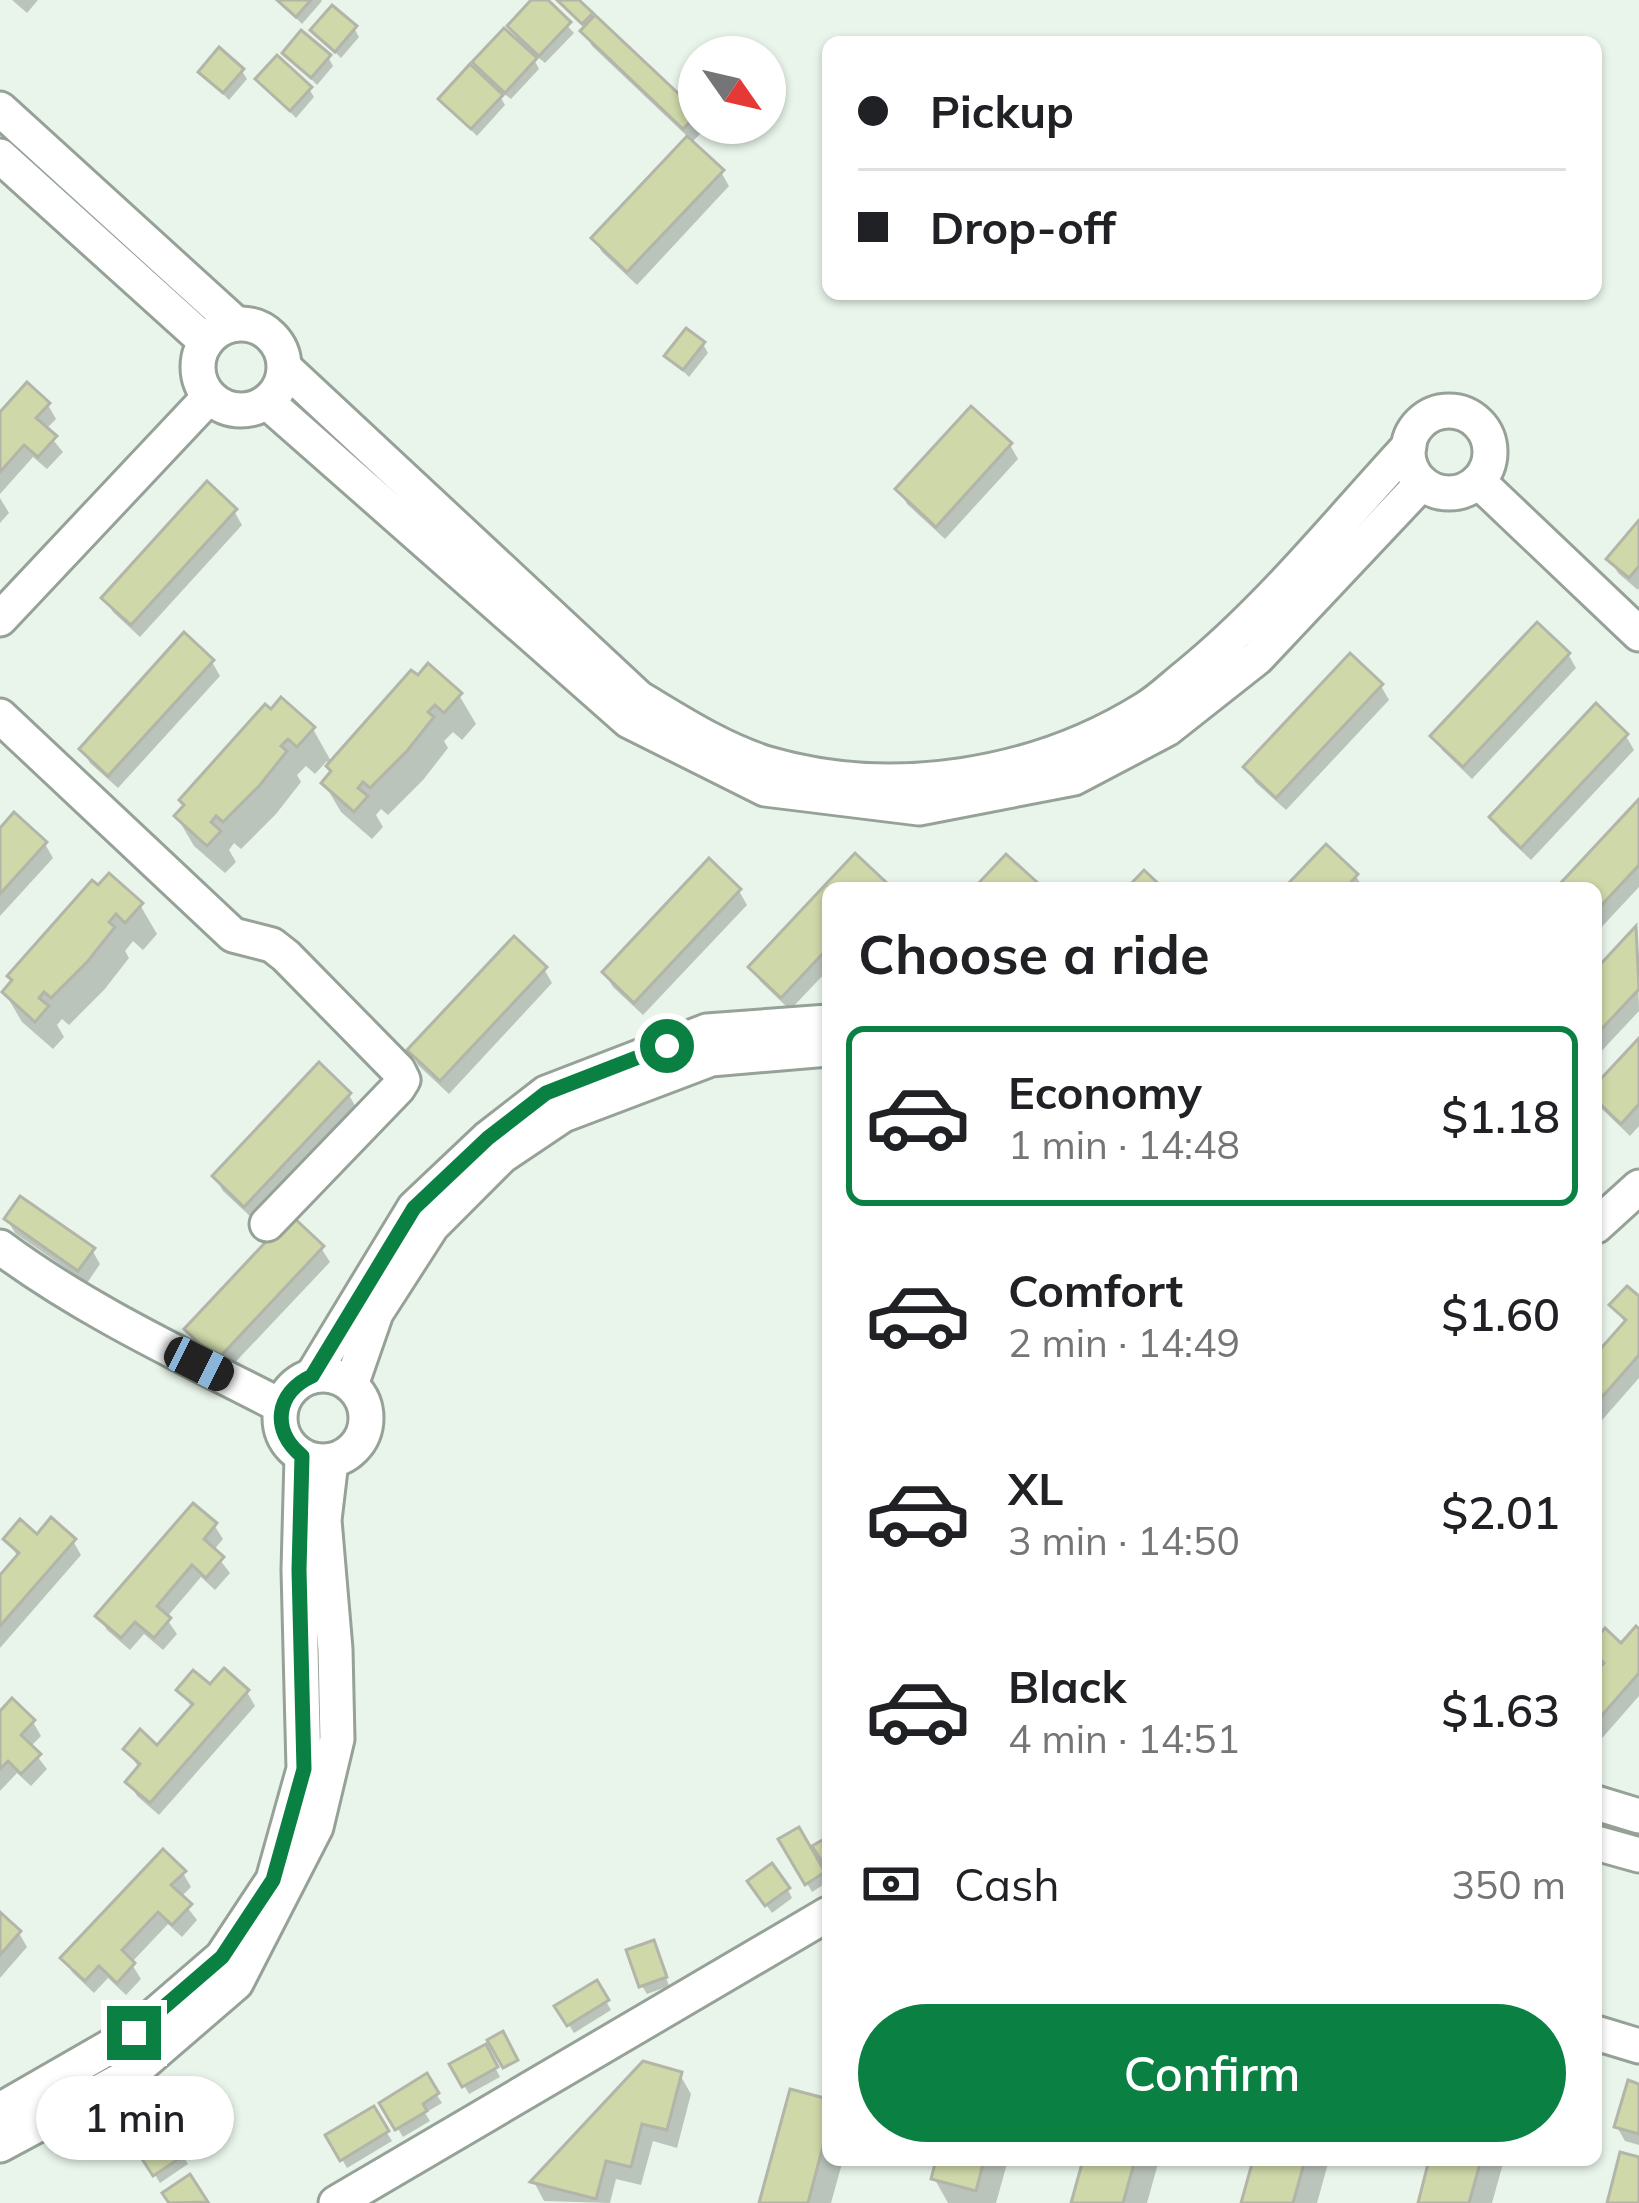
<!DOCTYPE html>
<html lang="en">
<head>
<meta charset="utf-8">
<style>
  body { margin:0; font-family:Mulish,sans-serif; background:#f6f6f6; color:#202124; height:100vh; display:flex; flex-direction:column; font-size:45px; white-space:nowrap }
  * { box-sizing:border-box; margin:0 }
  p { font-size:39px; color:#757577 }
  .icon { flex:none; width:66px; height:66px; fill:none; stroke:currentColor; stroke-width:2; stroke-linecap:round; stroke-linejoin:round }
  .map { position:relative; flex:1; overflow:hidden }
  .details { position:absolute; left:822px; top:882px; width:780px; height:1284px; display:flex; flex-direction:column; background:#fff; border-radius:18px; box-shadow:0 3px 9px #0004 }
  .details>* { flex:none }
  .hud { position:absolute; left:822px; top:36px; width:780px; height:264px; border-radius:18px; box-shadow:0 3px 9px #0004; display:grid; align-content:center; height:264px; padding:0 36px; background:#fff }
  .needle { width:78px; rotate:124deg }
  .controls { position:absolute; left:678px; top:36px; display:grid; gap:24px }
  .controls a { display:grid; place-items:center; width:108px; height:108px; border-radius:50%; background:#fff; box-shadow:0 3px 9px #0004; font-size:60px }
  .end { position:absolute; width:54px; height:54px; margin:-27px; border:15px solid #0b8043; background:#fff; box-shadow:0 0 0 6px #fff }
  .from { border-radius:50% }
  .bubble { position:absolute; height:84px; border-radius:42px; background:#fff; box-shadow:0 3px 9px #0004; font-size:39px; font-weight:600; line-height:84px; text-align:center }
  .car { position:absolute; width:36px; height:72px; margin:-36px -18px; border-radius:15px; box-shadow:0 0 9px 3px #0007; background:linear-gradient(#222 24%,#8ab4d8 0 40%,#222 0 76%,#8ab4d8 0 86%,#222 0) }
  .hud b { display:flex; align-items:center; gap:42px; height:114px; font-size:45px }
  .hud b+b { border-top:3px solid #e0e0e0 }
  .hud i { width:30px; height:30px; background:#202124 }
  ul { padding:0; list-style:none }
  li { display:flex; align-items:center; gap:36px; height:180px; margin:0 24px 18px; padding:0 12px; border:6px solid transparent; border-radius:18px }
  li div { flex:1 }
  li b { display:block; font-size:45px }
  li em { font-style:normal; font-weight:600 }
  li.active { border-color:#0b8043 }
  li>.icon { width:108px; height:108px; stroke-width:1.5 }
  h2 { padding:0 36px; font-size:54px; line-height:144px }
  .pay { display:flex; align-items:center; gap:30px; height:132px; padding:0 36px; font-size:45px }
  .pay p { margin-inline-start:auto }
  .primary-button { display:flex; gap:24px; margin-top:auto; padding:24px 36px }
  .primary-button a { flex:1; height:138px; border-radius:72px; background:#0b8043; color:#fff; font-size:48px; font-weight:600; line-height:138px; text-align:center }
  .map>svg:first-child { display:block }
  .shadow { fill:#0003 }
  .building { fill:#ced8a8; stroke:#b2b5a8; stroke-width:3 }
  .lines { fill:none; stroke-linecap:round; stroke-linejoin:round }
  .minor-casing { stroke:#96a197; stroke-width:39 }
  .minor { stroke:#fff; stroke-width:33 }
  .route { stroke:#0b8043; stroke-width:15 }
</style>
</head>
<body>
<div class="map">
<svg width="1639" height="2203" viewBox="0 0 1639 2203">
  <rect width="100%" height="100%" fill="#e9f5ea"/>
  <!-- shadow -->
  <g class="shadow">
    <polygon points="12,0 38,0 27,13"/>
    <polygon points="278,0 321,0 322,1 302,24"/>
    <polygon points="535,0 543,0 574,33 545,63 529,50 539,69 511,99 494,86 505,105 477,136 442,100 487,82 476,63 522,47 510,26"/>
    <polygon points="557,0 575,0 697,115 705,129 691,143 721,172 729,186 637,285 602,252 594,238 689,138 592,46 584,32 586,29"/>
    <polygon points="354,28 359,37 341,58 314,31"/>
    <polygon points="286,53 328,57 333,66 317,85"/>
    <polygon points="242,71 247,79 229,100 201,72"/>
    <polygon points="259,80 309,89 314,97 296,118"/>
    <polygon points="703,344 708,353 689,377 668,356"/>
    <polygon points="48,405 56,419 45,430 63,452 47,469 33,457 0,494 0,416"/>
    <polygon points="1010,445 1018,459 945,539 907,504 899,490"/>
    <polygon points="0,498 9,513 0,523"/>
    <polygon points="234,511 242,525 140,637 113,612 105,598"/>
    <polygon points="1639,525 1639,588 1638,590 1618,573 1610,559"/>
    <polygon points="1568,654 1576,668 1472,779 1442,750 1434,736"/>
    <polygon points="212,662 220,676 118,788 90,763 82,749"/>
    <polygon points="412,674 459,695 476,724 462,740 453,732 444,741 448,748 423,780 388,815 381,809 376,815 383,827 372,839 341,812 324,783 333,773 327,761 315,774 306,766 297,775 301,782 276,814 241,849 234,843 229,850 236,862 225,873 194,846 177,817 265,708 313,729 332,763"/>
    <polygon points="1381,686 1389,700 1286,810 1255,782 1247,768"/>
    <polygon points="1626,736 1634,750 1531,860 1500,831 1492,817"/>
    <polygon points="1639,804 1639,887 1596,933 1596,888 1560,888"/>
    <polygon points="0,832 45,844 53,858 0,916"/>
    <polygon points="855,857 887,888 828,888 828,970 790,1010 760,981 752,967"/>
    <polygon points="1356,876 1363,888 1288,888"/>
    <polygon points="93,884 140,905 157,934 143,950 133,941 125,951 129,958 104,990 69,1025 62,1019 57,1025 64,1037 53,1049 22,1022 5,993"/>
    <polygon points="739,891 747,905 643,1015 613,987 605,973"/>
    <polygon points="1637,930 1639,1011 1596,1057 1596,973"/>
    <polygon points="544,969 552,983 449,1094 418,1065 410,1051"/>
    <polygon points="1639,1043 1639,1126 1630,1136 1600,1107 1596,1089"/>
    <polygon points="349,1095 357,1109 253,1219 223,1191 215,1177"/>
    <polygon points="7,1219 92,1250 100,1264 87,1283 15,1233"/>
    <polygon points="321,1248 330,1262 226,1372 196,1344 188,1330"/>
    <polygon points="1639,1300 1639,1378 1596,1427 1596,1359 1626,1324 1613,1306"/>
    <polygon points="214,1525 223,1539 213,1551 230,1573 215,1590 201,1577 166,1618 177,1634 163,1650 144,1634 130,1650 107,1630 99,1616"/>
    <polygon points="37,1538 73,1541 81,1555 0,1648 0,1580 19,1558 6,1539"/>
    <polygon points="1639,1633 1639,1696 1596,1745 1596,1677 1604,1667 1596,1657 1596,1643 1622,1647"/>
    <polygon points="210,1689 247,1692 255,1706 159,1815 137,1796 129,1782 140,1769 126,1749 157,1749 193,1709 180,1690"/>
    <polygon points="0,1716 33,1722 41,1736 30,1747 47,1769 31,1786 17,1773 0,1791"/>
    <polygon points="798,1831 828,1882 812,1892 782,1840"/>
    <polygon points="183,1873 191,1887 180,1898 197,1920 182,1937 168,1924 131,1963 141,1979 126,1995 108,1978 94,1993 72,1972 64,1958"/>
    <polygon points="756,1890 788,1890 792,1898 772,1913"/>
    <polygon points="0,1916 19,1933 27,1947 0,1978"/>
    <polygon points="657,1952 669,1986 647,1994 642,1986"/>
    <polygon points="596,1984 611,2010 574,2033 558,2007"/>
    <polygon points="485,2048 500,2077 469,2094 453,2066"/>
    <polygon points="680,2075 691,2094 677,2148 653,2141 641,2185 616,2179 610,2203 544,2201 534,2182"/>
    <polygon points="426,2078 442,2103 425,2113 430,2121 403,2137 383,2104"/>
    <polygon points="1639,2087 1639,2145 1625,2141 1617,2127"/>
    <polygon points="828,2103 828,2160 843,2160 831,2203 762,2203"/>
    <polygon points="373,2110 392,2141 347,2168 329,2136"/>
    <polygon points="174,2141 188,2164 160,2183 146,2160"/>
    <polygon points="939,2160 1008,2160 996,2203 948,2203 934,2178"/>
    <polygon points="1086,2160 1159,2160 1147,2203 1074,2203"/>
    <polygon points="1256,2160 1329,2160 1317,2203 1244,2203"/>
    <polygon points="1432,2160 1504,2160 1492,2203 1421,2203"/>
  </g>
  <!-- building -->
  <g class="building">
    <polygon points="277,0 311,0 296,17"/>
    <polygon points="531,0 548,0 571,22 539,56 507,26"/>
    <polygon points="557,0 579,0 593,13 582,24"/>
    <polygon points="332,5 357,26 335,52 310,30"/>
    <polygon points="595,15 699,113 683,129 580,31"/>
    <polygon points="504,28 537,58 505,93 472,62"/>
    <polygon points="301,30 331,55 311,78 282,53"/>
    <polygon points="219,47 244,69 223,93 198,72"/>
    <polygon points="277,55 312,87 290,111 255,79"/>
    <polygon points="470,64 503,95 471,129 438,99"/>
    <polygon points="687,136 724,170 627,272 591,238"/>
    <polygon points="686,328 705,342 683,370 664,356"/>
    <polygon points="27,382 50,403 36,418 57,436 38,457 24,445 0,472 0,412"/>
    <polygon points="971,406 1012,443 936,527 895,489"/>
    <polygon points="207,481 237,509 131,625 101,598"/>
    <polygon points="1639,520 1639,566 1629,578 1606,559"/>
    <polygon points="1537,622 1570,653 1463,767 1430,736"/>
    <polygon points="184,632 214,660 108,776 79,749"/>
    <polygon points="1350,653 1383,684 1276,798 1243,767"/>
    <polygon points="428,663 462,693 444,713 435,705 428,712 434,717 407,751 370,788 363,782 358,788 368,796 354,812 321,783 331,771 326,766 411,670 418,675"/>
    <polygon points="281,697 315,727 297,747 288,739 281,746 287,751 260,785 223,822 216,816 211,822 221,831 207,846 174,816 184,805 179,800 265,704 271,709"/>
    <polygon points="1596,703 1628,734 1521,848 1489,817"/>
    <polygon points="1639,799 1639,865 1596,911 1596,888 1556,888"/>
    <polygon points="14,812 47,842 0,894 0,828"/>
    <polygon points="1326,844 1358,874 1346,888 1284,888"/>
    <polygon points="855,853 888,884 884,888 828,888 828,948 781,998 748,967"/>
    <polygon points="1006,854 1039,884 1035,888 974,888"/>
    <polygon points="709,858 741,889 634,1003 602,972"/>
    <polygon points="1144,870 1163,888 1127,888"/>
    <polygon points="109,873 143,903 125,923 116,914 109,922 115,927 88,961 51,998 44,992 39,998 49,1006 35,1022 2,992 12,980 7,976 92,880 98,885"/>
    <polygon points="1636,926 1639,989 1596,1035 1596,969"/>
    <polygon points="514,936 547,967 440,1081 407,1050"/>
    <polygon points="1639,1038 1639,1104 1621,1124 1596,1100 1596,1084"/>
    <polygon points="319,1062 351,1093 244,1207 212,1176"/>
    <polygon points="20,1196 95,1248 78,1271 4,1219"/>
    <polygon points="291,1215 324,1246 217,1360 184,1329"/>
    <polygon points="1627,1286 1639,1296 1639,1355 1596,1404 1596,1354 1626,1320 1609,1305"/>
    <polygon points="193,1503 217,1523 204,1539 224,1557 206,1578 192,1565 157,1606 171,1618 154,1638 135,1622 121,1638 95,1616"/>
    <polygon points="51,1517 76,1539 0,1626 0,1575 19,1553 3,1539 20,1519 37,1534"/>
    <polygon points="1636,1626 1639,1629 1639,1673 1596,1722 1596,1672 1604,1663 1596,1656 1596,1638 1605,1628 1621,1643"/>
    <polygon points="224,1668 249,1690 150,1803 125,1782 140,1764 123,1749 140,1729 157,1745 193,1704 176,1690 193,1670 210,1684"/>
    <polygon points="12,1698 35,1720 21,1735 41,1754 21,1774 8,1761 0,1769 0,1711"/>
    <polygon points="799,1827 825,1872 805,1885 778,1839"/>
    <polygon points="824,1839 828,1846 828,1871 812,1846"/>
    <polygon points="163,1849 186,1871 171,1885 192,1904 172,1925 158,1912 122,1950 135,1963 117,1983 99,1966 85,1981 60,1958"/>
    <polygon points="772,1863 790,1888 765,1906 747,1881"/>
    <polygon points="0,1912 21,1931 0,1955"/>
    <polygon points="654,1940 667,1977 639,1987 626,1950"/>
    <polygon points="597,1980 609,2000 567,2026 554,2006"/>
    <polygon points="503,2031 518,2060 503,2068 487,2040"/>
    <polygon points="486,2044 498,2067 462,2087 449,2064"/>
    <polygon points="643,2061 682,2072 667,2130 642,2124 631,2167 606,2161 596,2199 530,2182"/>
    <polygon points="427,2073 439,2093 423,2104 427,2111 395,2130 379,2103"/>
    <polygon points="1628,2080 1639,2084 1639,2134 1614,2127"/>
    <polygon points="790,2089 828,2099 828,2127 808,2203 759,2203"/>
    <polygon points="374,2106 389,2131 340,2161 325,2135"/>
    <polygon points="175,2137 186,2154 153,2176 142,2159"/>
    <polygon points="1620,2152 1639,2157 1639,2203 1607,2203"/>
    <polygon points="936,2160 984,2160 976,2191 931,2179"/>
    <polygon points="1083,2160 1135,2160 1123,2203 1071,2203"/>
    <polygon points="1253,2160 1305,2160 1293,2203 1241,2203"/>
    <polygon points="1429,2160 1481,2160 1469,2203 1418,2203"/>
    <polygon points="190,2174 208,2202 169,2203 162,2193"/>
  </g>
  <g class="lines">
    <defs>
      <g id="minor">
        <polyline points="0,109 235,323"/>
        <polyline points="0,156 206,342"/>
        <circle cx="241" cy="367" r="43"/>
        <path d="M285 368 639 698C679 722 722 750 768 764 892 800 1036 777 1145 709 1160 700 1174 686 1188 675 1270 608 1337 524 1409 446"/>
        <polyline points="267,402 629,721 765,789 919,808 1074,778 1167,729 1257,658 1422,483"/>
        <circle cx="1449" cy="452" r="41"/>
        <polyline points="1478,481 1639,634"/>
        <polyline points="0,619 209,397"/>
        <polyline points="0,716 233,935 272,945 286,956 398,1070 403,1080 398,1088 267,1224"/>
        <polyline points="1596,1226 1639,1187"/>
        <path d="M0 1247C86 1311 186 1357 281 1406"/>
        <circle cx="323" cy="1418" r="43"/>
        <polyline points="312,1376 414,1208 488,1138 546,1093 707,1031 828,1022"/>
        <polyline points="351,1385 376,1313 432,1226 502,1156 563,1115 711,1059 828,1049"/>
        <polyline points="1596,1803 1639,1816"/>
        <polyline points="1596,1843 1639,1855"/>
        <polyline points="1596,2033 1639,2046"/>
        <polyline points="0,2110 134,2033 222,1957 273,1880 304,1769 299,1570 302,1457"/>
        <polyline points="0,2145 127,2077 236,1983 316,1827 337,1739 335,1649 324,1520 331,1461"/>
        <polyline points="336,2203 828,1914"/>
      </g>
    </defs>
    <!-- minor casing -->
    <use href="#minor" class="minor-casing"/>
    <!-- minor -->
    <use href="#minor" class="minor"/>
  </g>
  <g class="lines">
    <!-- route -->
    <path class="route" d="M134 2033 222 1957 273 1880 304 1769 299 1570 302 1456C271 1431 275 1393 312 1376L414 1208 488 1138 546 1093 667 1046"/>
  </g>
</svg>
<div class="controls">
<a><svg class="needle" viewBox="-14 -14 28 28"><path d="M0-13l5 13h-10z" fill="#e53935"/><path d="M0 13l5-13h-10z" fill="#757577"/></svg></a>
</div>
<i class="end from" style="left:667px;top:1046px"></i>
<i class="end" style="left:134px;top:2033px"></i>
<div class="bubble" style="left:36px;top:2076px;width:198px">1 min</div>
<i class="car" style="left:199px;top:1364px;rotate:117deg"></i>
<div class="hud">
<b><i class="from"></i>Pickup</b>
<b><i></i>Drop-off</b>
</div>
<section class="details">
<h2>Choose a ride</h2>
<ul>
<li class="active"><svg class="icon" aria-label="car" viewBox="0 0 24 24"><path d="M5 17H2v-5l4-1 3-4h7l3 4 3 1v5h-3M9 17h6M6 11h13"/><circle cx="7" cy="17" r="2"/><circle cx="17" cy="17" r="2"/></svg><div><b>Economy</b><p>1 min · 14:48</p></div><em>$1.18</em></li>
<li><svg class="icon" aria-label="car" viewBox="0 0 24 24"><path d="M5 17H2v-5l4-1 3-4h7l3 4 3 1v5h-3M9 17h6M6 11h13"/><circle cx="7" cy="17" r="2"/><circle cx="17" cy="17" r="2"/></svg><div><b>Comfort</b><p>2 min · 14:49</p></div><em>$1.60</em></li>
<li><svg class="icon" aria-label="car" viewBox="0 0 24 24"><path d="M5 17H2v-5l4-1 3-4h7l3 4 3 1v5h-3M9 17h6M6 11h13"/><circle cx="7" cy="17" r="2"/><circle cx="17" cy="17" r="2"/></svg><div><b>XL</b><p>3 min · 14:50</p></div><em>$2.01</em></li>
<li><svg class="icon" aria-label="car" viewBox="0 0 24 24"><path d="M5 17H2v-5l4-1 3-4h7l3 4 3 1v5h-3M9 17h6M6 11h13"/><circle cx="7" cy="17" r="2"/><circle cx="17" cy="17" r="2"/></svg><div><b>Black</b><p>4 min · 14:51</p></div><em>$1.63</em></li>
</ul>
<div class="pay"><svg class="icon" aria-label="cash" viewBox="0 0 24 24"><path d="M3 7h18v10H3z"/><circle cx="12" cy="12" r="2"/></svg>Cash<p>350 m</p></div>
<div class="primary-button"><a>Confirm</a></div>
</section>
</div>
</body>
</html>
